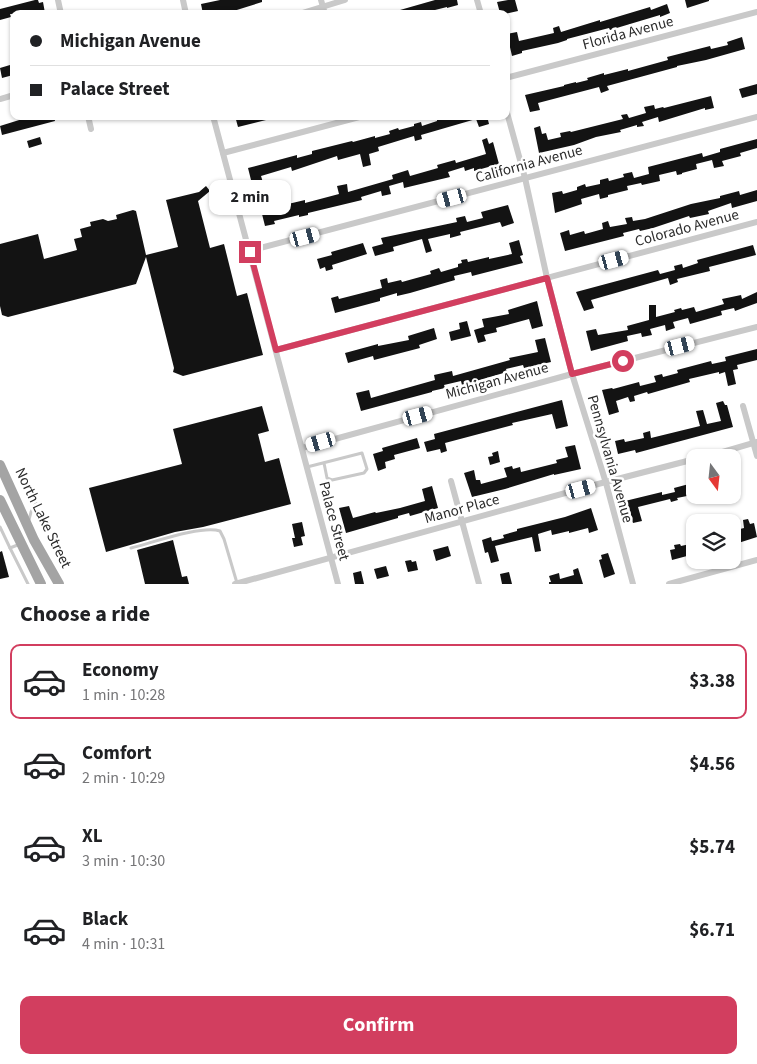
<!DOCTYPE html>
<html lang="en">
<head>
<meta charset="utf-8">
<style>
  body { margin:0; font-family:"Source Sans 3",sans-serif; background:#f6f6f6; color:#202124; height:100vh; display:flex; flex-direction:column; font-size:19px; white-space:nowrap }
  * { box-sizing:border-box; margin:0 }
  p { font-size:16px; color:#757577 }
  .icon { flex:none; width:28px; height:28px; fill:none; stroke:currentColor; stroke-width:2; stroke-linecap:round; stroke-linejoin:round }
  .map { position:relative; height:584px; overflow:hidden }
  .details { display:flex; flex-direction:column; background:#fff; flex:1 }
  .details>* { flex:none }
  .guide { position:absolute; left:10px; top:10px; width:500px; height:110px; border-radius:10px; box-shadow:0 1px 4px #0004; display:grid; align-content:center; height:110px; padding:0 20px; background:#fff }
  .needle { width:32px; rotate:165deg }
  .tools { position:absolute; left:686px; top:449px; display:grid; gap:10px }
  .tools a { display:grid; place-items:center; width:55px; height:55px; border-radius:10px; background:#fff; box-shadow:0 1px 4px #0004; font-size:25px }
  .end { position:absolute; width:22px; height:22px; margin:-11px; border:6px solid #d23e5f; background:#fff; box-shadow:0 0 0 2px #fff }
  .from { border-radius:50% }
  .bubble { position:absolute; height:35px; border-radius:10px; background:#fff; box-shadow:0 1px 4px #0004; font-size:16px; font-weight:700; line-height:35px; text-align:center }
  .car { position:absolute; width:15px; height:30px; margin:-15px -8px; border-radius:6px; box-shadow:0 0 4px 1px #0007; background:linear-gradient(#fff 24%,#345 0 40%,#fff 0 76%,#345 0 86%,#fff 0) }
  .guide b { display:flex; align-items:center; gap:18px; height:48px; font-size:19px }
  .guide b+b { border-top:1px solid #e0e0e0 }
  .guide i { width:12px; height:12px; background:#202124 }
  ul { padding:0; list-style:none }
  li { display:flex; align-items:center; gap:15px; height:75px; margin:0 10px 8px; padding:0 10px; border:2px solid transparent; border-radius:10px }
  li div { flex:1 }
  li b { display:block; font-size:19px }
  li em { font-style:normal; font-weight:700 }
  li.on { border-color:#d23e5f }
  li>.icon { width:45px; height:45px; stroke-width:1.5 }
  h2 { padding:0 20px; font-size:22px; line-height:60px }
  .button { display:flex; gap:10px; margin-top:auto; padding:10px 20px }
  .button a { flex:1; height:58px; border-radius:10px; background:#d23e5f; color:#fff; font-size:20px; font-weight:700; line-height:58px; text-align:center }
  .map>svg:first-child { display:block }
  .building { fill:#131313 }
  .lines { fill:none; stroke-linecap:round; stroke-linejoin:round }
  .lane { stroke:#c9c9c9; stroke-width:3 }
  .street { stroke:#c9c9c9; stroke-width:6 }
  .primary { stroke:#a4a4a4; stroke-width:10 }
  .route { stroke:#d23e5f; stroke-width:6 }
  .labels { text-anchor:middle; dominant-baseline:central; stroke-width:5; stroke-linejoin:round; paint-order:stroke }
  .street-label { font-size:15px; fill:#2c2c2c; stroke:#fff }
</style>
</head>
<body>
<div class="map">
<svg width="757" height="584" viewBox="0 0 757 584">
  <rect width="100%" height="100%" fill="#fff"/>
  <!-- building -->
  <g class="building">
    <polygon points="35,0 38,0 39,3 43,2 45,13 10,14 11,17 0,20 0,9"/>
    <polygon points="220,0 262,0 262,2 224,14 203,14 201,4"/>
    <polygon points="435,0 457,0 458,5 447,8 447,7 427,12 428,14 393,14 393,12"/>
    <polygon points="508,0 515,0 518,11 505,14 505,12 500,13 497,2"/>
    <polygon points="685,0 709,0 709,1 687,8"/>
    <polygon points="667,4 670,13 660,17 660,15 610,30 609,28 567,39 567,40 558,43 522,51 522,53 512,56 507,34 517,32 519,41 554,33 553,28 559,26 561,32 600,20 600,22 650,7 651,10"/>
    <polygon points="742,37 745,49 706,60 677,66 677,67 607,86 609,90 601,93 599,87 538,103 540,110 530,112 525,95 564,86 564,85 576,82 576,83 588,80 587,78 604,73 604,75 628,69 628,71 668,60 667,57 710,46 711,49 728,45 727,42"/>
    <polygon points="10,65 13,75 2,78 0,68"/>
    <polygon points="757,84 757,94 742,98 739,89"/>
    <polygon points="711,96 714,108 705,110 705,108 659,122 658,117 642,122 644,126 637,127 637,125 620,130 621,132 596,137 574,145 539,153 534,128 540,126 542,134 546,133 548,140 561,137 560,133 570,131 571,132 623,119 621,115 627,114 629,118 646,113 644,107 654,105 655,109 663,107 664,108"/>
    <polygon points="32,116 54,116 55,121 2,135 0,126"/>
    <polygon points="235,116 274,116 274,118 238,127"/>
    <polygon points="445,116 487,116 489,124 479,127 476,119 421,135 422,139 415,141 414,136 378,147 379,151 369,154 371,165 363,167 360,154 338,160 337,156 292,171 291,167 261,176 265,189 254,192 248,168 297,155 297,158 312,154 312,151 352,141 353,142 375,136 375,138 390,134 389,131 398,128 399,130 414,126 414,124 421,122 422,126 437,121 437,119"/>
    <polygon points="40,137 42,144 29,148 27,141"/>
    <polygon points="487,138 489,144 493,142 499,164 474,171 474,168 465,171 464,167 448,172 450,177 404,188 403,182 389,186 391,194 382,196 381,191 361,197 362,200 308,213 308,215 299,217 299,215 274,221 275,224 265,226 260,206 270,204 271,208 305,200 305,203 339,194 337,186 347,184 348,192 393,179 392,175 408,170 410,176 438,168 437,165 455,160 456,163 486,154 482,140"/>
    <polygon points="757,139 757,148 740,153 741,156 722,161 724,166 714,168 712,160 696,164 697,169 682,173 682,174 677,175 676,171 659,175 660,181 642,185 641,183 627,186 628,190 608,195 608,197 600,199 599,194 581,199 582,204 555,213 552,193 562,191 563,194 577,190 577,187 585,184 586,187 600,184 600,180 608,178 609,181 624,177 623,174 632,172 634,178 649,174 648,167 702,153 703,157 720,152 720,149"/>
    <polygon points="206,186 210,191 198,201 210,248 224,244 237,296 247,293 263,355 183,376 173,372 174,368 146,257 136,284 8,317 2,315 0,306 0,244 38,234 44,259 77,250 74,239 82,237 80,229 91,226 90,222 103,219 108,221 117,219 116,215 133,210 136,211 146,255 178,247 166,200 199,192"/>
    <polygon points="757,190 757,201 732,208 731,203 708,211 709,214 690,218 689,216 653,228 640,231 639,229 623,233 624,236 565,251 560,233 569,230 570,235 584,231 585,234 603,229 602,223 608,221 610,227 627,224 625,218 632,217 633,221 645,219 691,204 720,198 720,196 739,191 740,195"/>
    <polygon points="508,205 514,223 502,227 500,222 460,232 461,235 450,238 450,234 428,239 432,251 426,253 422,239 393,247 394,251 375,256 372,247 383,244 381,238 457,222 456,218 465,216 467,222 483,218 481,212"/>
    <polygon points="519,240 523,255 520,256 523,263 472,276 471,272 454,276 455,280 410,293 397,296 397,293 380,298 380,301 335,313 331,298 338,296 339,299 382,288 380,280 387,278 388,283 401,280 402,282 431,274 430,271 439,268 441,272 458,267 458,264 462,263 461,260 467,259 468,262 489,257 489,259 512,254 509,243"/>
    <polygon points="363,243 367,254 332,265 333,269 326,271 325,267 320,269 317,259 332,255 331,252"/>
    <polygon points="753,245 756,255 709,267 710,271 677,279 678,282 670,285 668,278 591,300 594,308 584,311 576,292 658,270 660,274 675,270 674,266 682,264 683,268 698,263 697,260"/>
    <polygon points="757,292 757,303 743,308 735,311 734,308 721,311 722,315 690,324 688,318 673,322 675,328 666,331 665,325 650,329 652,335 642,337 641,333 627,336 628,341 591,351 586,331 596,329 598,335 628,330 627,326 649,320 649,305 656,305 656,317 675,312 674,310 681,308 682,310 694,307 696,312 724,304 722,299 741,295 742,299"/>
    <polygon points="537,301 543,326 532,329 529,319 496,328 497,332 484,335 486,341 478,343 474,330 484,327 482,319 509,314 508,310"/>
    <polygon points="467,321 471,336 451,341 449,332 460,329 459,323"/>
    <polygon points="434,328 437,339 419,345 420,348 374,360 373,356 348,363 345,353 378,344 378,346 409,340 408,336"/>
    <polygon points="545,338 551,362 524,368 523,365 506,369 507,372 462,385 461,381 444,385 445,388 432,391 432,392 361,411 356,393 369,390 371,398 435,380 434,375 452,371 453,376 510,360 509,358 538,352 535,340"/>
    <polygon points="757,349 757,360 737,365 738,369 733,370 736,384 728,386 725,372 719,374 719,372 689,379 690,382 648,394 647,392 634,396 635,401 630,402 628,397 616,401 619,412 609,415 602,390 612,388 613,389 639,382 640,386 656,382 654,376 662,374 663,377 678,373 677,370 711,361 712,364 726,361 725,357"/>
    <polygon points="562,400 568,426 556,429 552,414 512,423 513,425 445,443 447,451 441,453 440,449 427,452 424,442 435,439 434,434"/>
    <polygon points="723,401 725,405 727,405 733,427 636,453 635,450 618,454 615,441 624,439 625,442 644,438 643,433 650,431 651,438 700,426 696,411 703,410 707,424 721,421 716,403"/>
    <polygon points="262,406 269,431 258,434 265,462 279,458 291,504 203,527 175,532 106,552 89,488 182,464 173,429"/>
    <polygon points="417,438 420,448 394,455 395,459 385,462 386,468 378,471 373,454 383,451 382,448"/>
    <polygon points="575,445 581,469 554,475 554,474 505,489 472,497 464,473 474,470 476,480 480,480 481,484 507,477 504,468 512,466 513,469 520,467 521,472 557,463 556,460 568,457 565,447"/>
    <polygon points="498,451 500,462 490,465 488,457 493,456 492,453"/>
    <polygon points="689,484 692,495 677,498 678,500 671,502 670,499 638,507 642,521 633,523 629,508 627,508 625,501 662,492 662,495 675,492 674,488"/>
    <polygon points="432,486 438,508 410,516 409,513 398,516 398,518 346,533 339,508 349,506 353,518 375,512 376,513 400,508 425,501 422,489"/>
    <polygon points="591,508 598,530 589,533 588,528 569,533 569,531 552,535 551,530 538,534 541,551 535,552 532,537 495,546 499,561 491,563 488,552 485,553 482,540 491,537 492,541 504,538 503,535 517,531 517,529 565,517"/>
    <polygon points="748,519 750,524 754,523 757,537 732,545 732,531 744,528 743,520"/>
    <polygon points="302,522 305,536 301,537 303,545 294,547 292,538 295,538 292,524"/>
    <polygon points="173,540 182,577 187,576 189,584 145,584 137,550"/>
    <polygon points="680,544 681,546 690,544 692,552 686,554 687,556 672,560 670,550 675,549 674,545"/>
    <polygon points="448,546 451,556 436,561 433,550"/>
    <polygon points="2,551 9,577 0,579 0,552"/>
    <polygon points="608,553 615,574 604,578 599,560 602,559 601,555"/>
    <polygon points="411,560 412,562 416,561 418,570 408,572 405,561"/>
    <polygon points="386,566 389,576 377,579 374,569"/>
    <polygon points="578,568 583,584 549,584 549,582 551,582 549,576 559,573 560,579 574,575 573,570"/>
    <polygon points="361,571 364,584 355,584 353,573"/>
    <polygon points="509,572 512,584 502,584 500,574"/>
  </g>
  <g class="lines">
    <!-- lane -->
    <g class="lane">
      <polyline points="307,467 362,453 367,469 364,473 332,480 327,478 324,463"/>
      <polyline points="29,520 31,512 36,503"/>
      <polyline points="0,527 10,548 20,544"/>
      <polyline points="10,548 28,584"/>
      <path d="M131 548C152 543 201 525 220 531L224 539 237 583"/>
    </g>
    <!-- street -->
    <g class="street">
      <polyline points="58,0 61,14"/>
      <polyline points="183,0 186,14"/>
      <polyline points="321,0 325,14"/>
      <polyline points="477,0 481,14"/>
      <polyline points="299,14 345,0"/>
      <polyline points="506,78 757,12"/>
      <polyline points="0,99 14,95"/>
      <polyline points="506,109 525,178 547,278 572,374 606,483 633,584"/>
      <polyline points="88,116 91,129"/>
      <polyline points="213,116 338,584"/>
      <polyline points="223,153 363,116"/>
      <polyline points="249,251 757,117"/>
      <polyline points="276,350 757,222"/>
      <polyline points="743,406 757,456"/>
      <polyline points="302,448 572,374 757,327"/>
      <polyline points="702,458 757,442"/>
      <polyline points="451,481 479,584"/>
      <polyline points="235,584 598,484 695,459"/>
      <polyline points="669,584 757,560"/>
    </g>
    <!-- primary -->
    <g class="primary">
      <polyline points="0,465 34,540 59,584"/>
      <polyline points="0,500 41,584"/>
    </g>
  </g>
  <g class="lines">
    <!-- route -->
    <polyline class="route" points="250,252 276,350 547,278 572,374 623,361"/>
  </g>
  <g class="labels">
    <!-- street labels -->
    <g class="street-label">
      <text transform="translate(628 33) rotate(-15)">Florida Avenue</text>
      <text transform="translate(529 164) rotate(-15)">California Avenue</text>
      <text transform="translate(687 228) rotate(-15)">Colorado Avenue</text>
      <text transform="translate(497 381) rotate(-15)">Michigan Avenue</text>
      <text transform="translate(610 459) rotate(74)">Pennsylvania Avenue</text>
      <text transform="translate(462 509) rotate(-15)">Manor Place</text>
      <text transform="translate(43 518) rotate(64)">North Lake Street</text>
      <text transform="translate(334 521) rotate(75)">Palace Street</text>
    </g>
  </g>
</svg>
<div class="tools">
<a><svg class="needle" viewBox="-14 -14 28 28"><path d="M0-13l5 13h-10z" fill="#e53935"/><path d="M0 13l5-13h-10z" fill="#757577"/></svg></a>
<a><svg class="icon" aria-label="layers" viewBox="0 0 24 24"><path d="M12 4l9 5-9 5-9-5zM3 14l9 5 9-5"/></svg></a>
</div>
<i class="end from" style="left:623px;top:361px"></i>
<i class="end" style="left:250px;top:252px"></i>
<div class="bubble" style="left:209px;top:180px;width:82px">2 min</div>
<i class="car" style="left:452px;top:198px;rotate:255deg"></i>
<i class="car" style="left:305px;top:237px;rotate:75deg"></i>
<i class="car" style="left:614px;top:260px;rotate:75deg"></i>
<i class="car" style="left:680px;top:346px;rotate:76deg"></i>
<i class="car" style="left:418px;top:416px;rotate:75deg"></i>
<i class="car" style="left:321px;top:442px;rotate:254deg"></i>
<i class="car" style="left:581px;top:489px;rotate:75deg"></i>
<div class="guide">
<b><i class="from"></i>Michigan Avenue</b>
<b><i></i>Palace Street</b>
</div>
</div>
<section class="details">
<h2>Choose a ride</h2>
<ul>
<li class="on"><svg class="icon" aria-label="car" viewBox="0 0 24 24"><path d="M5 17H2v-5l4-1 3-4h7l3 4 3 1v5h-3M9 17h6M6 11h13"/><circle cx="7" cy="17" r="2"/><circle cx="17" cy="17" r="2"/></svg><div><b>Economy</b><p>1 min · 10:28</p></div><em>$3.38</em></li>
<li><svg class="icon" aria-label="car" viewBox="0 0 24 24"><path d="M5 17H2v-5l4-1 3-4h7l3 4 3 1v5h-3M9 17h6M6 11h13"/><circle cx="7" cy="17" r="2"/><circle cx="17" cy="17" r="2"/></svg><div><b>Comfort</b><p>2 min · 10:29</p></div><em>$4.56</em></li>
<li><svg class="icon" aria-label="car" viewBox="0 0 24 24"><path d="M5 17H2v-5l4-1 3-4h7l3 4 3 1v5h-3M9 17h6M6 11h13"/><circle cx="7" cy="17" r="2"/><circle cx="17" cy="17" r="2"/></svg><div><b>XL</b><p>3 min · 10:30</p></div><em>$5.74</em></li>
<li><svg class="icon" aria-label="car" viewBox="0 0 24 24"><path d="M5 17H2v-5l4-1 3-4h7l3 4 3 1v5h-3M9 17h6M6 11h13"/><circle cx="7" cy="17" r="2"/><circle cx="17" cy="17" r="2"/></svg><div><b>Black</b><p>4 min · 10:31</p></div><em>$6.71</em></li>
</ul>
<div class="button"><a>Confirm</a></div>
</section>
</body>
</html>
